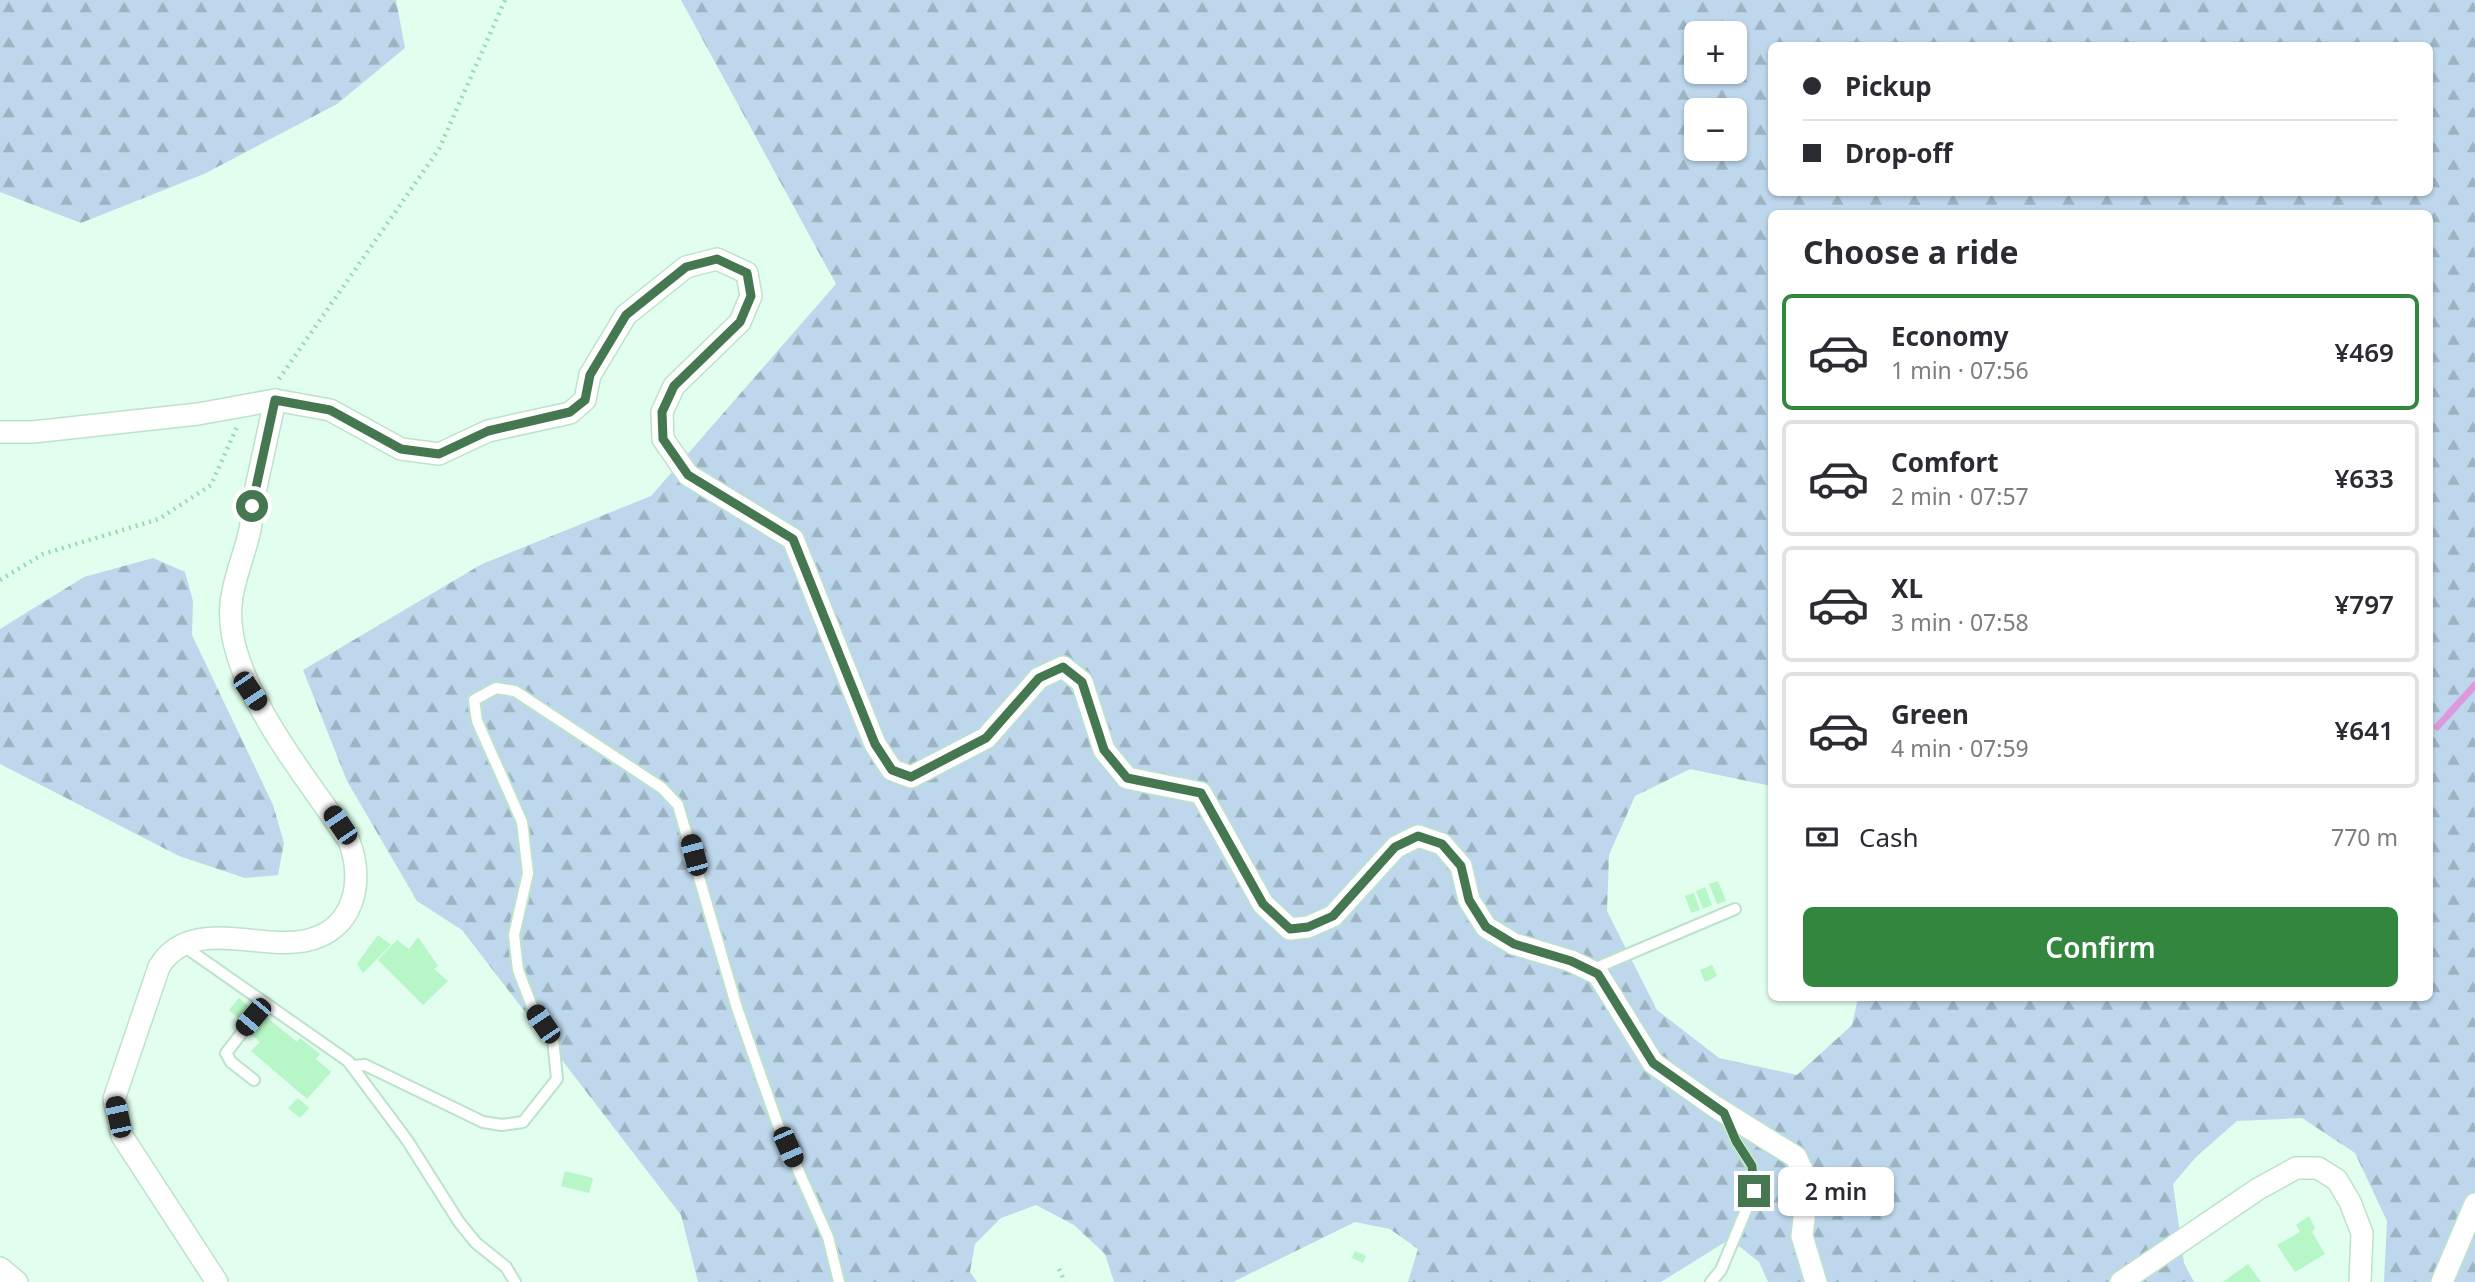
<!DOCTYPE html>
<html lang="en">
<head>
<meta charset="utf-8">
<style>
  body { margin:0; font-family:"Noto Sans",sans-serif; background:#f7f7f7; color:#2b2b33; height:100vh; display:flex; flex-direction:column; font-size:26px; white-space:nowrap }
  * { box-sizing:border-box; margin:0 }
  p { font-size:23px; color:#7c7c81 }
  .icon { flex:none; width:38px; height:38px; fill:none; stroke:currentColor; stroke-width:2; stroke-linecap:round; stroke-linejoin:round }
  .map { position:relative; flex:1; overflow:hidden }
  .side { position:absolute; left:1768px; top:210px; width:665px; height:791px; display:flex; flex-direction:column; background:#fff; border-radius:10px; box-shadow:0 2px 5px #0004 }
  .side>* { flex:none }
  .banner { position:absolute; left:1768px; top:42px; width:665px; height:154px; border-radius:10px; box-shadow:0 2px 5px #0004; display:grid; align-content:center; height:154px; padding:0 35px; background:#fff }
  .buttons { position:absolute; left:1684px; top:21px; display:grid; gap:14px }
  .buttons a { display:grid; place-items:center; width:63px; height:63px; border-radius:10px; background:#fff; box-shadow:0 2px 5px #0004; font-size:35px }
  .end { position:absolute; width:32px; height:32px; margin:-16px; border:9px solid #457851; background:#fff; box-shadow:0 0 0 4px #fff }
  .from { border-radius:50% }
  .bubble { position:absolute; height:49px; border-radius:10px; background:#fff; box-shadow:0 2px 5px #0004; font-size:23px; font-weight:600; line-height:49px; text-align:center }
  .car { position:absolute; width:21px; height:42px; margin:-21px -10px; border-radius:9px; box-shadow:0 0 5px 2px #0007; background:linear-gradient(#222 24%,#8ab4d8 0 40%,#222 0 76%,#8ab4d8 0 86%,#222 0) }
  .banner b { display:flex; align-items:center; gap:24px; height:66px; font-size:26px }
  .banner b+b { border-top:2px solid #e1e1e2 }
  .banner i { width:18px; height:18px; background:#2b2b33 }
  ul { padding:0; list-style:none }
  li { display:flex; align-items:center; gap:21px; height:116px; margin:0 14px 10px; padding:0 21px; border:4px solid #e1e1e2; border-radius:10px }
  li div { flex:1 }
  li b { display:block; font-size:26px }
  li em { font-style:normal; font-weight:600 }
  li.current { border-color:#32863e }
  li>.icon { width:63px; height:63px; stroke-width:1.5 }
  h2 { padding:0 35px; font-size:32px; line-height:84px }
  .pay { display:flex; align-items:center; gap:18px; height:77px; padding:0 35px; font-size:26px }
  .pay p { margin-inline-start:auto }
  .cta { display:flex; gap:14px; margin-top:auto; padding:14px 35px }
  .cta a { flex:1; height:80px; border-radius:10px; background:#32863e; color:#fff; font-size:28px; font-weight:600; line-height:80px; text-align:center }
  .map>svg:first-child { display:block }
  .forest { fill:url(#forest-firs); fill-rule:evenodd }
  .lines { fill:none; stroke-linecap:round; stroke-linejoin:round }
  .stream { stroke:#dc99db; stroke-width:7 }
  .building { fill:#b6f6c7 }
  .lane-casing { stroke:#bce3c9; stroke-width:14 }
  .street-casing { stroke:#bce3c9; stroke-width:24 }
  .path { stroke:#99dbaa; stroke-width:4.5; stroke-dasharray:2 5; stroke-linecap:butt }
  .lane { stroke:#fff; stroke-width:10 }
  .street { stroke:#fff; stroke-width:21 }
  .route { stroke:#457851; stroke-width:9 }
</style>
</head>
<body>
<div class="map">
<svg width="2475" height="1282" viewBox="0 0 2475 1282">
  <defs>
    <pattern id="forest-firs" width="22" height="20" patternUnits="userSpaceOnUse" patternTransform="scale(1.75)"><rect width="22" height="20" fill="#bed7ed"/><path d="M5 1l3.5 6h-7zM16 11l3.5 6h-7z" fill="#9cb3c2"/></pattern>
  </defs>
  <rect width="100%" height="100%" fill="#e1feef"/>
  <!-- forest -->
  <g class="forest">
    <polygon points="0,0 396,0 405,48 337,104 204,174 81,223 0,192"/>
    <path d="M681 0H2475V1282H2384L2387 1221 2355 1153 2302 1118 2237 1121 2196 1157 2173 1184 2184 1263 2194 1282H1768L1759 1262 1730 1239 1661 1282H1408L1418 1249 1390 1229 1355 1222 1233 1282H1114L1105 1254 1074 1225 1036 1205 1001 1218 975 1244 970 1272 977 1282H698L681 1215 462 930 417 901 347 781 303 670 482 564 651 496 836 284ZM1696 33H1734V72H1696ZM1771 46H2429V192H1771ZM1696 110H1734V149H1696ZM1771 214H2429V998H1858L1852 1025 1797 1075 1719 1058 1657 1010 1607 911 1609 855 1635 796 1690 769 1771 786Z"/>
    <polygon points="153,558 185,572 193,601 192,635 273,805 284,843 278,875 245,878 179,856 0,764 0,629 84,577"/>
  </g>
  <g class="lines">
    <!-- stream -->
    <polyline class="stream" points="2437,727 2475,685"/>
  </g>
  <!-- building -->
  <g class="building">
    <polygon points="1718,881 1726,901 1717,904 1709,884"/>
    <polygon points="1705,887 1712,905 1703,909 1696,891"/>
    <polygon points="1694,893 1700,910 1691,913 1685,896"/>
    <polygon points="378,935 391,945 363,973 357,964"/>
    <polygon points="418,937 438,966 434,969 448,981 423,1005 378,960 397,940 409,949"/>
    <polygon points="1712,965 1717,976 1705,982 1700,970"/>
    <polygon points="239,998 252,1009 242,1021 229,1010"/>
    <polygon points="265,1016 297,1042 300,1038 320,1054 316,1059 331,1072 307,1099 251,1051 260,1042 251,1034"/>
    <polygon points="298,1098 309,1108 300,1118 288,1108"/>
    <polygon points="565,1171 593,1178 589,1193 561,1186"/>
    <polygon points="2309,1216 2315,1228 2312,1232 2325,1254 2295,1272 2277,1245 2300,1232 2296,1225"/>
    <polygon points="1355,1251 1366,1256 1363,1263 1352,1258"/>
    <polygon points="2248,1264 2261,1282 2223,1282"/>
  </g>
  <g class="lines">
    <defs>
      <g id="lane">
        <polyline points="182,945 348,1061 407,1140 459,1222 476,1243 506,1267 515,1282"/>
        <polyline points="1591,970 1735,909"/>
        <polyline points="353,1066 365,1065 483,1122 502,1125 523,1122 557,1079 553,1039 533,1009 518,970 514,935 528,873 522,822 477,721 474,700 496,688 515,691 662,788 678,805 737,1008 778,1125 828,1237 839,1282"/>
        <polyline points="254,1080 231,1062 226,1053 265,1003"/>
        <polyline points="1711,1282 1721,1270 1754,1191 1752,1166 1736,1141 1725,1116"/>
      </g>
      <g id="street">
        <polyline points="0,432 33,432 198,414 275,400 330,410 401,449 439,454 488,431 570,413 585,400 590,375 626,315 686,267 717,259 747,273 751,296 740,322 674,386 662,412 663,439 688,475 793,539 875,744 892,770 911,777 986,738 1039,678 1063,667 1082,682 1104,750 1127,778 1201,793 1263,904 1290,929 1308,927 1333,916 1396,847 1418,836 1442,844 1461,866 1469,900 1486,927 1514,944 1571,961 1598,974 1653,1063 1714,1106 1796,1157 1808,1183 1802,1236 1816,1282"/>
        <polyline points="0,1268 17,1282"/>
        <path d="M217 1282 122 1136 114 1099 159 967C189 916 258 950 304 941 354 932 365 882 349 841 308 778 224 681 231 605 233 573 254 537 252 506L275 400"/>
        <polyline points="2121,1282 2258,1189 2296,1168 2318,1168 2337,1180 2350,1202 2362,1233 2360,1282"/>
        <polyline points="2442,1282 2475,1204"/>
      </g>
    </defs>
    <!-- lane casing -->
    <use href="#lane" class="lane-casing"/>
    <!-- street casing -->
    <use href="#street" class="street-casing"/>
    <!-- path -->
    <g class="path">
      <polyline points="279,379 439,149 505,0"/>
      <polyline points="0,580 43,554 159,519 211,485 237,427"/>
      <polyline points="1059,1269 1065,1282"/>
    </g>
    <!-- lane -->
    <use href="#lane" class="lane"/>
    <!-- street -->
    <use href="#street" class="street"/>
  </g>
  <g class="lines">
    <!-- route -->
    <polyline class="route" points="252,506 275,400 330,410 401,449 439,454 488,431 570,412 585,400 590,375 626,315 686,267 717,259 747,273 751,296 740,322 674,386 662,412 663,439 688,475 793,539 875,744 892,770 911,777 986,738 1039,678 1063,667 1082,682 1104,750 1127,778 1201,793 1263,904 1290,929 1308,927 1333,916 1395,847 1418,836 1442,844 1461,866 1469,900 1486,927 1514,944 1571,961 1598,974 1653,1063 1724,1113 1736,1141 1752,1166 1754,1191"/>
  </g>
</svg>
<div class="buttons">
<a>+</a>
<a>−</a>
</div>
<i class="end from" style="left:252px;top:506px"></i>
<i class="end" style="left:1754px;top:1191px"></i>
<div class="bubble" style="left:1778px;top:1167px;width:116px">2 min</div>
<i class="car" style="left:250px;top:691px;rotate:146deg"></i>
<i class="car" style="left:340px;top:825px;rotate:326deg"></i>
<i class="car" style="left:694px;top:855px;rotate:345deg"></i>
<i class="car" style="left:253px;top:1017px;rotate:220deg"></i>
<i class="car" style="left:543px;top:1024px;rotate:326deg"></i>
<i class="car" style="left:118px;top:1117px;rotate:348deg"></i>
<i class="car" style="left:788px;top:1147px;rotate:156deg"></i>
<div class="banner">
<b><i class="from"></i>Pickup</b>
<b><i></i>Drop-off</b>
</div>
<section class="side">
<h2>Choose a ride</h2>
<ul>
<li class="current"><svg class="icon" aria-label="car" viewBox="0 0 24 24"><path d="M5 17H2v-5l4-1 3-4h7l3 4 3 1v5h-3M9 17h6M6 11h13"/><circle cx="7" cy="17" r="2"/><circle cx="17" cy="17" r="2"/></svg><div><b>Economy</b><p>1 min · 07:56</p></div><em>¥469</em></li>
<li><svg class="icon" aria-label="car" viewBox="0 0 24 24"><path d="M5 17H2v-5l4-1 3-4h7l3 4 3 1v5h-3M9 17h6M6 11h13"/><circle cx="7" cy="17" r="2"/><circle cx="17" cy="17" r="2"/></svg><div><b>Comfort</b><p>2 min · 07:57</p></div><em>¥633</em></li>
<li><svg class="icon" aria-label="car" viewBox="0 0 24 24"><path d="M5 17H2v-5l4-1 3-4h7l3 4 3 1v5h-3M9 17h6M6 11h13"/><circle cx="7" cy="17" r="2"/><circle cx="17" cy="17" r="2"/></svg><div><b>XL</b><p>3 min · 07:58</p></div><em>¥797</em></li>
<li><svg class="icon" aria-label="car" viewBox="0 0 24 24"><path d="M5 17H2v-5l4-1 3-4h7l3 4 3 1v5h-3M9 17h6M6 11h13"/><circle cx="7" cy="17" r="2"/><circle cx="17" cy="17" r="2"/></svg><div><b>Green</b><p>4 min · 07:59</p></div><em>¥641</em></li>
</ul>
<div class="pay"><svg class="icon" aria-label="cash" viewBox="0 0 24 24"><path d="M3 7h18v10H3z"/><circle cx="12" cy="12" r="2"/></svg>Cash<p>770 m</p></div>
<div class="cta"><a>Confirm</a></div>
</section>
</div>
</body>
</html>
